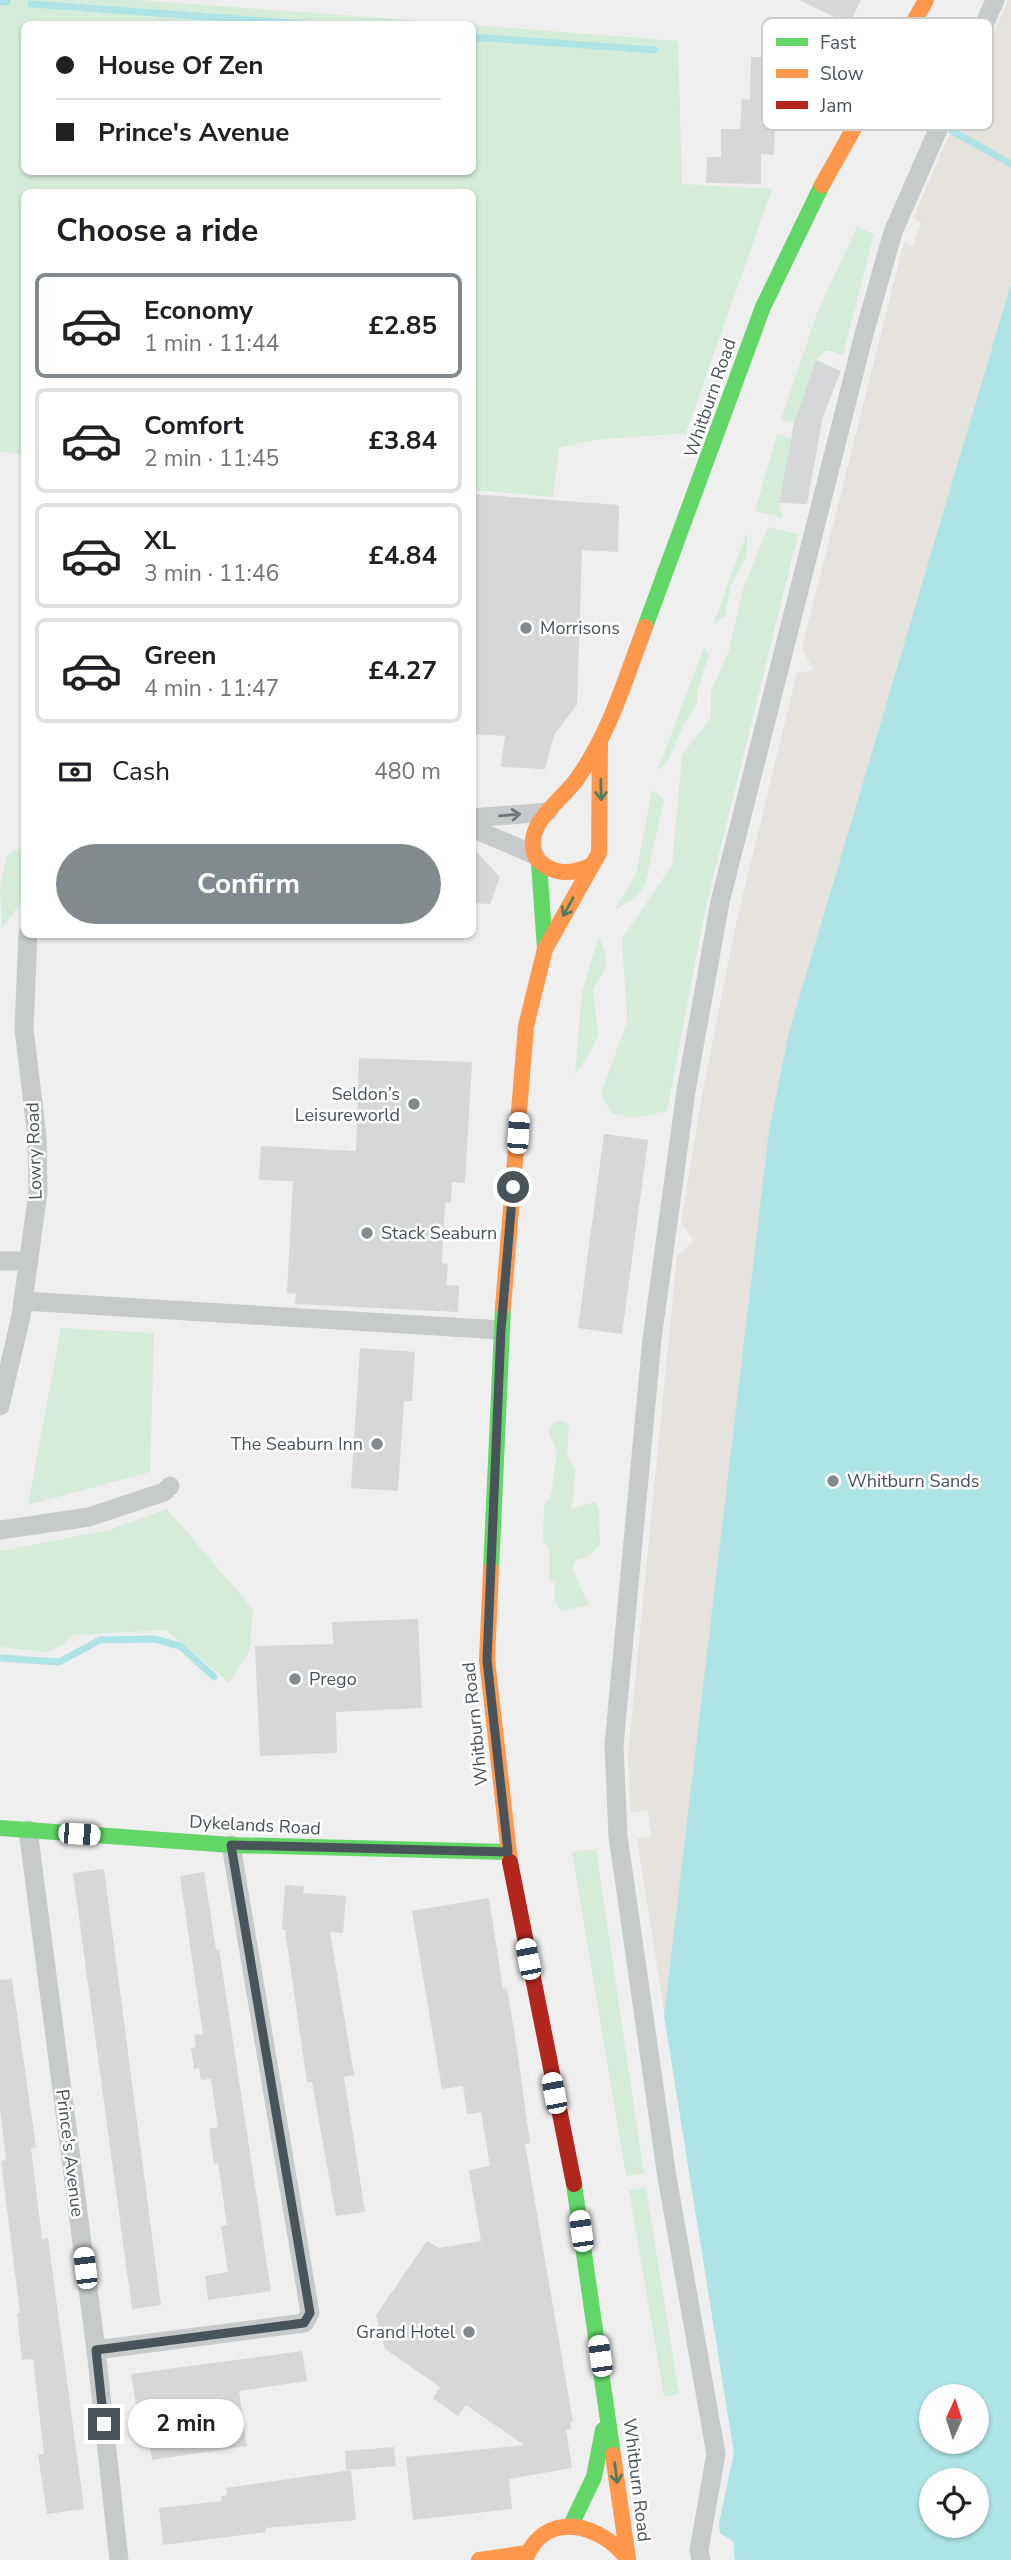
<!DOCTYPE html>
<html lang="en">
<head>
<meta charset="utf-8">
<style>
  body { margin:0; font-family:"Nunito Sans",sans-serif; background:#f2f2f2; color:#202124; height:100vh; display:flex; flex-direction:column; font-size:26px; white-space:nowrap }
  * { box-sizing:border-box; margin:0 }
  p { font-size:23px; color:#757577 }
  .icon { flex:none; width:38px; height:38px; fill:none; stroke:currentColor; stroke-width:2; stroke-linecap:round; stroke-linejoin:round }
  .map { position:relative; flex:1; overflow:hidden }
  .drawer { position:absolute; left:21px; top:189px; width:455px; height:749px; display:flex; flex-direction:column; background:#fff; border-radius:10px; box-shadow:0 2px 5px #0004 }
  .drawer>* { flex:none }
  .hud { position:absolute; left:21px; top:21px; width:455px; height:154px; border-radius:10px; box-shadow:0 2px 5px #0004; display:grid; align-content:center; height:154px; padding:0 35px; background:#fff }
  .needle { width:46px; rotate:3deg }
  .fabs { position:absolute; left:919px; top:2384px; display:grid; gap:14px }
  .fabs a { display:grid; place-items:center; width:70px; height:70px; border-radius:50%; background:#fff; box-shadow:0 2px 5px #0004; font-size:35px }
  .end { position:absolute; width:32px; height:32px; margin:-16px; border:9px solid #485459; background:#fff; box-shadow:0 0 0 4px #fff }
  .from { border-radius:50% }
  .bubble { position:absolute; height:49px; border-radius:24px; background:#fff; box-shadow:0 2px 5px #0004; font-size:23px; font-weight:700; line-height:49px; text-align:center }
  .car { position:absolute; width:21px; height:42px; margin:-21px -10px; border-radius:9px; box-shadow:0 0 5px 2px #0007; background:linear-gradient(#fff 24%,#345 0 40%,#fff 0 76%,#345 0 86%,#fff 0) }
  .hud b { display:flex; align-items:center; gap:24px; height:66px; font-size:26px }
  .hud b+b { border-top:2px solid #e0e0e0 }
  .hud i { width:18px; height:18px; background:#202124 }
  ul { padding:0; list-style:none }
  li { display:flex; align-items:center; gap:21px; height:105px; margin:0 14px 10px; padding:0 21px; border:4px solid #e0e0e0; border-radius:10px }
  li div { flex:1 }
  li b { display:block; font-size:26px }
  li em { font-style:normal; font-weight:700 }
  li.selected { border-color:#828a8e }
  li>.icon { width:63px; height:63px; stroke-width:1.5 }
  h2 { padding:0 35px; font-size:32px; line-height:84px }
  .pay { display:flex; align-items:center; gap:18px; height:77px; padding:0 35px; font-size:26px }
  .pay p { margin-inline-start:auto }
  .action { display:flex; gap:14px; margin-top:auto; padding:14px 35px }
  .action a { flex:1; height:80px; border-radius:42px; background:#828a8e; color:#fff; font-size:28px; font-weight:700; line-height:80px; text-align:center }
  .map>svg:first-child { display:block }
  .green { fill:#d6ecda }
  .sand { fill:#e6e2de; fill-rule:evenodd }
  .water { fill:#aee4e6; fill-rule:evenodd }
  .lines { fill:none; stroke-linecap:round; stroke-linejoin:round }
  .stream { stroke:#aee4e6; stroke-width:7 }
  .building { fill:#d5d7d8 }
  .street { stroke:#c7caca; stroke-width:19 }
  .fast { stroke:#63d668; stroke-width:16 }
  .slow { stroke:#ff974d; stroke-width:16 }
  .jam { stroke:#b3261e; stroke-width:16 }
  .oneway { stroke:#507b5e }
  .oneway2 { stroke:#6e777b }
  .route { stroke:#485459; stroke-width:9 }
  .poi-dot { fill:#828a8e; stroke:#fff; stroke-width:2.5 }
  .labels { text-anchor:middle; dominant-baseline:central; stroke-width:5; stroke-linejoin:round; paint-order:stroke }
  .street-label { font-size:18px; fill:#485459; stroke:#fff }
  .poi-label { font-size:18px; fill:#485459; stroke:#fff; text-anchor:start }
  .key { fill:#fff; stroke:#c8cccd; stroke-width:2 }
  .key-label { font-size:19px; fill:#485459 }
</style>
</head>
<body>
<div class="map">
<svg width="1011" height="2560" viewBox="0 0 1011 2560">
  <rect width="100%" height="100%" fill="#efefef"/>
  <!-- green -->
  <g class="green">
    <polygon points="0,0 140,0 461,24 24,24 24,172 472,172 473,25 678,41 682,184 772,189 686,433 594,440 559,448 553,497 473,490 472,192 24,192 24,454 0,452"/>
    <polygon points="857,227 874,234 843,355 827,350 816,360 794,423 781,420 817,313"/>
    <polygon points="777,434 791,438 779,503 783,518 755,511"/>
    <polygon points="768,527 798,534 704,915 667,1111 633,1118 611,1113 601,1094 627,1021 622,939 672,865 682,755 711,717 711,691 729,650 743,589"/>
    <polygon points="747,532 747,556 731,585 725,616 713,625"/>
    <polygon points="704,647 709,655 697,692 697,703 682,728 669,758 657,772"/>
    <polygon points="652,790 664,800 645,885 634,899 615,909 636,874"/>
    <polygon points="24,845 24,898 2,928 0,886 7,856"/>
    <path d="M599 937C610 962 608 967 593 989L598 1034 593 1048 575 1075 582 991Z"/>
    <polygon points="61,1328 154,1333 150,1472 28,1505"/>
    <path d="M562 1421 569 1427 567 1455 576 1471C571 1484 577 1496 570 1509L595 1502 599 1509 600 1545 588 1557 576 1560 572 1569 589 1605 561 1611 555 1601V1581H549V1549L543 1540 544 1505 551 1494 557 1453 548 1430 554 1422Z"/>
    <polygon points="167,1509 253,1609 250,1650 229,1683 166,1630 74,1635 63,1645 47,1652 0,1647 0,1551 109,1530"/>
    <polygon points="596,1849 644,2174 626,2176 572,1852"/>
    <polygon points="646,2187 679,2394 664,2397 629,2190"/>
  </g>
  <!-- sand -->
  <path class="sand" d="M1008 0H1011V2560H735L733 2541 720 2533 719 2523 734 2453 637 1839 651 1836 648 1810 631 1812 628 1754 677 1255 694 1241 681 1222 701 1101 737 919 797 673 813 670 802 648 904 242 913 246 921 222 913 218ZM931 2396H976V2441H931ZM931 2480H976V2525H931Z"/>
  <!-- water -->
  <path class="water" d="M1011 284V2560H735L733 2541 720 2533 719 2523 734 2453 664 2016 769 1131 789 1032ZM931 2396H976V2441H931ZM931 2480H976V2525H931Z"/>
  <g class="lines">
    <!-- stream -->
    <g class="stream">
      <polyline points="0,2 7,2"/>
      <polyline points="31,4 306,24"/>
      <polyline points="472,37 654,50"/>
      <polyline points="952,131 1011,164"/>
      <polyline points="0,1658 59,1662 100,1640 154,1639 180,1646 214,1677"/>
    </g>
  </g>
  <!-- building -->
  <g class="building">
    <polygon points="799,0 861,0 849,24"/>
    <polygon points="751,57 801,58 801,87 793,87 791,126 775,125 774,155 761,154 761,184 706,183 707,157 721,157 721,129 740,129 742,99 750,100"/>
    <polygon points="816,360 841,371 823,416 807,504 779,503 794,423"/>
    <polygon points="472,494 619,505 618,552 582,550 577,705 554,735 545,769 501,767 505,736 472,734"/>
    <polygon points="472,847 500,877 490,904 472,903"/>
    <polygon points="359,1058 472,1062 465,1183 452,1182 451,1203 445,1203 442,1263 448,1264 446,1285 459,1286 458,1312 295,1304 296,1294 287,1293 293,1181 259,1180 261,1146 356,1151"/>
    <polygon points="604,1134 648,1140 622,1334 578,1328"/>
    <polygon points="360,1348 415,1352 412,1401 404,1401 398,1491 351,1488"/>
    <polygon points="418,1619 422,1708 336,1712 337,1753 260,1756 255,1646 333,1644 332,1622"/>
    <polygon points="104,1869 161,2305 132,2309 73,1873"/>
    <polygon points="204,1872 216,1950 219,1949 271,2291 208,2300 205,2276 228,2272 221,2226 227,2225 218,2163 214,2164 209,2129 218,2127 211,2079 201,2080 199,2068 194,2069 191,2048 196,2047 194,2035 203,2034 180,1876"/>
    <polygon points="285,1885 304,1886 303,1893 346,1896 343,1933 330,1932 354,2075 344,2077 365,2212 336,2216 312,2082 307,2082 285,1930 282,1929"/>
    <polygon points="489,1898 503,1989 507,1988 517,2049 530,2143 525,2144 573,2422 570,2422 571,2429 566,2430 572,2468 509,2479 512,2509 413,2520 406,2457 524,2445 466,2405 458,2416 433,2398 440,2387 385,2349 376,2315 427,2241 439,2248 481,2241 469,2170 490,2166 481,2112 467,2114 463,2086 442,2089 412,1911"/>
    <polygon points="12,1979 36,2147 31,2148 42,2239 48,2238 84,2509 47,2514 38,2455 44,2454 33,2359 22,2360 17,2313 20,2313 1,2161 6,2160 0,2109 0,1980"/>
    <polygon points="302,2351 307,2381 239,2391 247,2446 152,2460 143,2403 136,2404 131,2374"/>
    <polygon points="394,2447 396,2466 346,2470 345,2451"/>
    <polygon points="351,2470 356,2520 265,2528 266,2532 163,2545 159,2508 222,2501 221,2496 227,2495 226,2488"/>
  </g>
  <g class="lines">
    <!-- street -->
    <g class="street">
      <polyline points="472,818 548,812"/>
      <polyline points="472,828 535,855"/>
      <polyline points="0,1261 29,1261"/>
      <polyline points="23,1301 501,1330"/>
      <polyline points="0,1406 21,1316 38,1192 37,1137 24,1029 28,934"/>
      <polyline points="0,1530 89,1517 164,1492 170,1486"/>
      <polyline points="28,1830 96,2350 119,2560"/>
      <polyline points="96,2350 304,2323 310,2313 231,1845"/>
      <polyline points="701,2560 699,2550 716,2454 667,2177 618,1836 614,1745 652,1339 686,1091 720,902 864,334 893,232 995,0"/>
    </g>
    <!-- fast -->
    <g class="fast">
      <polyline points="645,627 763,307 822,185"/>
      <polyline points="539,863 545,949"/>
      <polyline points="491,1570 503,1307"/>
      <polyline points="0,1828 231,1845 508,1852"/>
      <polyline points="574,2184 613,2455"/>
      <polyline points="571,2525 594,2477 603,2430"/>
    </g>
    <!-- slow -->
    <g class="slow">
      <polyline points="822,185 926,0"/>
      <path d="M592 865C571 875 553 876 536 858 522 824 559 804 577 779 610 732 625 680 645 627"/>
      <polyline points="503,1307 526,1026 545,949 599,853 600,744"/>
      <polyline points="491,1570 487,1660 510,1862"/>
      <polyline points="613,2455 628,2559"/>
      <polyline points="479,2560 527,2553"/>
      <path d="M525 2560C545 2508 602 2524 628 2560"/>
    </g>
    <!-- jam -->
    <polyline class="jam" points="510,1862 574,2184"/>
  </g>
  <!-- one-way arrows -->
  <defs><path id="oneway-shaft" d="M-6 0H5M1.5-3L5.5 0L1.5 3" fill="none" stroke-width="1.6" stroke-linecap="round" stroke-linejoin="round" transform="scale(1.75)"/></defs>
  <g class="oneway">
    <use href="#oneway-shaft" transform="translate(601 790) rotate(89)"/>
    <use href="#oneway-shaft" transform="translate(568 907) rotate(119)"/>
    <use href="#oneway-shaft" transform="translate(616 2473) rotate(83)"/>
  </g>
  <use class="oneway2" href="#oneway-shaft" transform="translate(510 815) rotate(-5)"/>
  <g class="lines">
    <!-- route -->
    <polyline class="route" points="104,2424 96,2350 304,2323 310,2313 231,1845 508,1852 487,1660 501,1330 513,1187"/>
  </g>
  <!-- markers -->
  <g class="poi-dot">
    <circle cx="526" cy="628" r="7"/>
    <circle cx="414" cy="1104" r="7"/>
    <circle cx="367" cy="1233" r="7"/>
    <circle cx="377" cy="1444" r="7"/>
    <circle cx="833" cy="1481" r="7"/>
    <circle cx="295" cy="1679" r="7"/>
    <circle cx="469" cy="2332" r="7"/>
  </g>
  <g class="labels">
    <!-- street labels -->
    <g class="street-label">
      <text transform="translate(710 398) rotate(-71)">Whitburn Road</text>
      <text transform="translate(34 1151) rotate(-92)">Lowry Road</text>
      <text transform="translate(475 1724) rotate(-96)">Whitburn Road</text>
      <text transform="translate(255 1825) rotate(3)">Dykelands Road</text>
      <text transform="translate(70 2153) rotate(83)">Prince's Avenue</text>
      <text transform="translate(637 2480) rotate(83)">Whitburn Road</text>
    </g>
    <!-- poi labels -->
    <g class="poi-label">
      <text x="540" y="628">Morrisons</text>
      <text x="400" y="1094" text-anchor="end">Seldon’s<tspan x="400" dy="21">Leisureworld</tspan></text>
      <text x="381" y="1233">Stack Seaburn</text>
      <text x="363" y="1444" text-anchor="end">The Seaburn Inn</text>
      <text x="847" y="1481">Whitburn Sands</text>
      <text x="309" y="1679">Prego</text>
      <text x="455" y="2332" text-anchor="end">Grand Hotel</text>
    </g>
  </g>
  <!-- legend -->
  <rect x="762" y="18" width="231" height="112" rx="10" class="key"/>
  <rect x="776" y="38" width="32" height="8" fill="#63d668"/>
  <rect x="776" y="69" width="32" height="9" fill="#ff974d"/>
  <rect x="776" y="101" width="32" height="8" fill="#b3261e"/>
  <g class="key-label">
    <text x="820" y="49">Fast</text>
    <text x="820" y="80">Slow</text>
    <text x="820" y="112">Jam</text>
  </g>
</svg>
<div class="fabs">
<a><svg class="needle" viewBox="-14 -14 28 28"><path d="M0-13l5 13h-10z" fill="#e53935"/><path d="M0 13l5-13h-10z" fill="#757577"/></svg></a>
<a><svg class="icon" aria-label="locate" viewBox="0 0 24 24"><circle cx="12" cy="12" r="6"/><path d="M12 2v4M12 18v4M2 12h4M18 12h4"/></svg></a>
</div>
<i class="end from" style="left:513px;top:1187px"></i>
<i class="end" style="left:104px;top:2424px"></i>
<div class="bubble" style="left:128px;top:2399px;width:116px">2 min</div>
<i class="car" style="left:518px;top:1133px;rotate:4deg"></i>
<i class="car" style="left:79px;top:1834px;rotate:94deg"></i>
<i class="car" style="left:528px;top:1959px;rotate:349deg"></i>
<i class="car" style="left:554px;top:2093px;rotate:349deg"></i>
<i class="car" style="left:581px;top:2231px;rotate:352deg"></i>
<i class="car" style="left:85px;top:2268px;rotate:353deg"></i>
<i class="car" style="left:600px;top:2356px;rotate:352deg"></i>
<div class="hud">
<b><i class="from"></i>House Of Zen</b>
<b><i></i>Prince's Avenue</b>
</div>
<section class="drawer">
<h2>Choose a ride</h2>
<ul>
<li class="selected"><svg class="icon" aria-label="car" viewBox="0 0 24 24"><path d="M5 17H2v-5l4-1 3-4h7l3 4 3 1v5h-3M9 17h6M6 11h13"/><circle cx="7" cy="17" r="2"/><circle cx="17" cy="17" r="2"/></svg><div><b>Economy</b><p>1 min · 11:44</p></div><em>£2.85</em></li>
<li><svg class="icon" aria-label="car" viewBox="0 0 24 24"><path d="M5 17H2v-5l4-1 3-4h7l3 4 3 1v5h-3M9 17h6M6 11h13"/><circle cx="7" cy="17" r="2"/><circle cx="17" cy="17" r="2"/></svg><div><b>Comfort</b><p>2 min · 11:45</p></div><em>£3.84</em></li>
<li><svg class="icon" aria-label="car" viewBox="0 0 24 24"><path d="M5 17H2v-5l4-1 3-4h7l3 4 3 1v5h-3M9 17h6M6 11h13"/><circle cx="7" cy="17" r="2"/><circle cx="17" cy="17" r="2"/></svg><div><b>XL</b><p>3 min · 11:46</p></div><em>£4.84</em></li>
<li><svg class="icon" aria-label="car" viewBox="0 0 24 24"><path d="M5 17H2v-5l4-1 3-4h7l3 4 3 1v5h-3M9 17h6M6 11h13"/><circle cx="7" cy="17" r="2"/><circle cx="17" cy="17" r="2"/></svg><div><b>Green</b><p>4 min · 11:47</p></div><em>£4.27</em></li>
</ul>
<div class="pay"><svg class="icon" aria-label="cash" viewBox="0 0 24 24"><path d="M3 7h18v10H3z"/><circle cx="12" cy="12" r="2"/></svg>Cash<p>480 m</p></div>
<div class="action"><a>Confirm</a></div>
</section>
</div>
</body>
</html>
